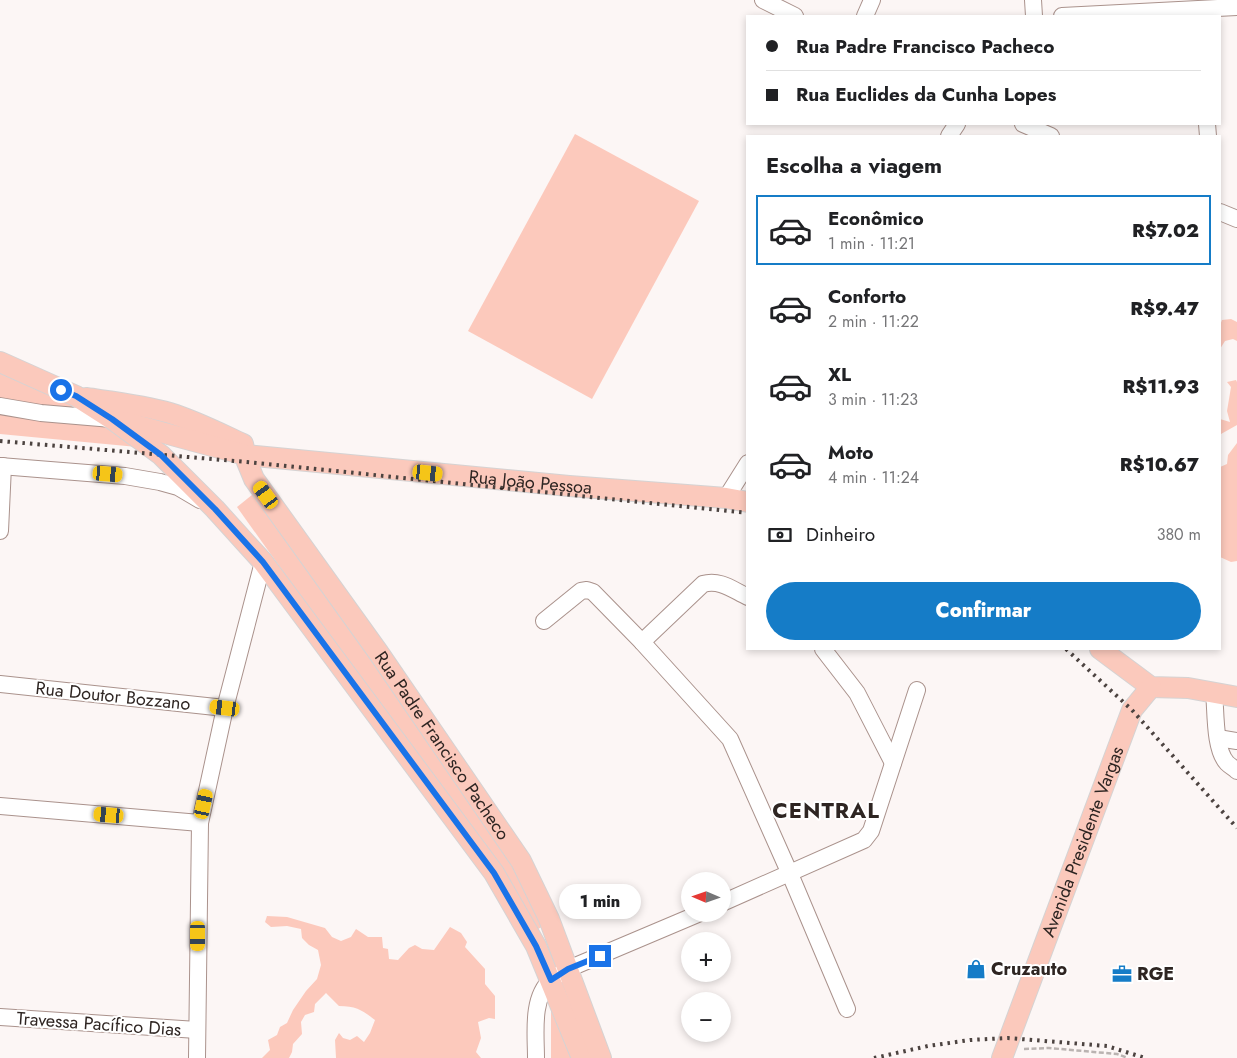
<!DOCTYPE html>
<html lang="pt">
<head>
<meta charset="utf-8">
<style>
  body { margin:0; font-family:Jost,sans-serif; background:#f2f2f2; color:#202124; height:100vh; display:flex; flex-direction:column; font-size:19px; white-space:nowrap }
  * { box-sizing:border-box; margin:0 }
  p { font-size:16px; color:#757577 }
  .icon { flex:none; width:28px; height:28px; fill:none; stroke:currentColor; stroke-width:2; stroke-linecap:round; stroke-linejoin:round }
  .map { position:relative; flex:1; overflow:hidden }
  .side { position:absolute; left:746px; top:135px; width:475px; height:515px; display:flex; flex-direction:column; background:#fff; border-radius:0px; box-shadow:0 2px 8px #0003 }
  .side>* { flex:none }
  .top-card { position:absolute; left:746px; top:15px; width:475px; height:110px; border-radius:0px; box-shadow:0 2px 8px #0003; display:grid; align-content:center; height:110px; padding:0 20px; background:#fff }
  .needle { width:32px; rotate:272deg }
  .buttons { position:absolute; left:681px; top:872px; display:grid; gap:10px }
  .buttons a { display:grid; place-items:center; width:50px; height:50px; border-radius:50%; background:#fff; box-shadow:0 2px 8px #0003; font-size:25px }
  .end { position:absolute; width:22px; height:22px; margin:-11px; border:6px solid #1a73e8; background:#fff; box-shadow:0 0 0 2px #fff }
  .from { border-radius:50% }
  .bubble { position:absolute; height:35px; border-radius:18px; background:#fff; box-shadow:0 2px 8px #0003; font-size:16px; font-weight:800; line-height:35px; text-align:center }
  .car { position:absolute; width:15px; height:30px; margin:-15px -8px; border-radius:6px; box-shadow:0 0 4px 1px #0007; background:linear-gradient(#f5c518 24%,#345 0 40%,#f5c518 0 76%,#345 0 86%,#f5c518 0) }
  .top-card b { display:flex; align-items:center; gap:18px; height:48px; font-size:19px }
  .top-card b+b { border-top:1px solid #e0e0e0 }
  .top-card i { width:12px; height:12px; background:#202124 }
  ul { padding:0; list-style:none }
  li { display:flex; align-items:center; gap:15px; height:70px; margin:0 10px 8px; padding:0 10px; border:2px solid transparent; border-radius:0px }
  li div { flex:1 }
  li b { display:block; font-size:19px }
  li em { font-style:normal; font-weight:800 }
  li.active { border-color:#157cc7 }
  li>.icon { width:45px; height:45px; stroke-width:1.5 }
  h2 { padding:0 20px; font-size:22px; line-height:60px }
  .pay { display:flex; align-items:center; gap:12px; height:55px; padding:0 20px; font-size:19px }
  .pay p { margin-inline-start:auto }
  .action { display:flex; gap:10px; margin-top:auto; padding:10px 20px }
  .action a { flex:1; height:58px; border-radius:30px; background:#157cc7; color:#fff; font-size:20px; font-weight:800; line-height:58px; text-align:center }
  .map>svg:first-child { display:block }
  .green { fill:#fcc9bc }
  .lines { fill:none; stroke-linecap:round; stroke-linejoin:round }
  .minor-casing { stroke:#aa928c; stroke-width:18 }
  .major-casing { stroke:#d5d3d3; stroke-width:22 }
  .path { stroke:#bab3b1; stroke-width:2.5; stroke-dasharray:5 2.5; stroke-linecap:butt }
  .minor { stroke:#fff; stroke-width:16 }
  .major { stroke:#fbc9bc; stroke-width:20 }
  .rail { stroke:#4c4340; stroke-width:4; stroke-dasharray:2.5 5; stroke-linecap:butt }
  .route { stroke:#1a73e8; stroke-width:6 }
  .labels { text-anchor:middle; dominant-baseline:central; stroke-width:4; stroke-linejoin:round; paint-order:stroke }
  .street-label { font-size:18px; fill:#2e2522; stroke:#fff }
  .poi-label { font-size:18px; font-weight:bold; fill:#2e2522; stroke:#fff; text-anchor:start }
  .district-label { font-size:22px; font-weight:bold; letter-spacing:1px; fill:#2e2522; stroke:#fff }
</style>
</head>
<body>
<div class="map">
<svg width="1237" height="1058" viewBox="0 0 1237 1058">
  <rect width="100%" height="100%" fill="#fcf6f5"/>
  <!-- green -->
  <g class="green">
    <polygon points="575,134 699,201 592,399 468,331"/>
    <polygon points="1231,319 1237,322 1237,341 1233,339 1225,341 1220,349 1220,325 1222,320"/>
    <polygon points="0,370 90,414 137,447 0,434"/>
    <polygon points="1236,380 1237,382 1237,425 1221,434 1220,437 1220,419 1230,422 1227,411 1231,387 1227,382"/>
    <polygon points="1237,443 1237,561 1231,562 1220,557 1220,467 1227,464 1228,455"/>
    <polygon points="257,491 522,870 548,924 538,929 237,507"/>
    <path d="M267 916 287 917 325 928 332 937 341 941 351 937 356 929 368 937H382L383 948 388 949 389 959 398 960 409 948 415 945 422 949 434 950 450 927 461 933 467 942 465 947 485 969V984L495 996V1019L489 1018 478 1022 481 1038 476 1052 481 1058H336L335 1040 339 1033 343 1038 350 1040 357 1036 364 1042 370 1033 375 1020C362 1010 356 1006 339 1006L326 993 315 1004 314 1012 305 1015 301 1022 302 1034 293 1044 292 1052 289 1058H262L270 1050 268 1040 277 1035 280 1027 287 1023 293 1010 306 991 317 979 321 965 318 950 309 945 302 938 301 929 287 926 271 927 265 922Z"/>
    <polygon points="551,998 574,1058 551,1058"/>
  </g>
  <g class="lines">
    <defs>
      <g id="minor">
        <polyline points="763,0 795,16"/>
        <polyline points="1033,0 1034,16"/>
        <polyline points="865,16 872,0"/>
        <polyline points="1062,16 1237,7"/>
        <polyline points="1023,124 1051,136"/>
        <polyline points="1207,124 1208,136"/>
        <polyline points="949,136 957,124"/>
        <polyline points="1220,212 1237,219"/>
        <polyline points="0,406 41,413 112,419"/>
        <polyline points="0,466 125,476 160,482 178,487 200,500"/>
        <polyline points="726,498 748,463"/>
        <polyline points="0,531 3,466"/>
        <polyline points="544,621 581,591 587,590 593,592 642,642 730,739 790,874 847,1009"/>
        <path d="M642 642 703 584C720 579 733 590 748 597"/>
        <polyline points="823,649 857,693 893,763"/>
        <polyline points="0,684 225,708"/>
        <path d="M1214 692C1216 711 1214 749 1227 763 1230 766 1234 768 1237 771"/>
        <polyline points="1218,738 1237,741"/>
        <polyline points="0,806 200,823"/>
        <polyline points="722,903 864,840 871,831 917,690"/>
        <polyline points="0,1017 197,1030"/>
        <polyline points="197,1058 200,823 225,708 263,562"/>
        <path d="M536 1058C536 1034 531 998 551 980 556 975 563 973 568 969L698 914"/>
      </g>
      <g id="major">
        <polyline points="0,362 76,396 112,419 161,455 215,509 263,562 494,873 536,946 582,1058"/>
        <path id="s1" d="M86 398C114 402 143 405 170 413 196 421 219 433 243 444L247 462 254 479 378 652 521 861 549 919 601 1058"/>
        <path id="s2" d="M124 422 245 455 569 486 726 498 748 502"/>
        <polyline points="1100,649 1151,687 1188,688 1237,697"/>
        <path id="s3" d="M1002 1058 1132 710 1151 687"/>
      </g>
    </defs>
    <!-- minor casing -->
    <use href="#minor" class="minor-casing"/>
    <!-- major casing -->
    <use href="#major" class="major-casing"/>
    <!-- path -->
    <polyline class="path" points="1024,1049 1049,1048 1117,1054 1128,1058"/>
    <!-- minor -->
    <use href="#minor" class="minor"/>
    <!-- major -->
    <use href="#major" class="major"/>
    <!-- rail -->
    <g class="rail">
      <polyline points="0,441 247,462 748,513"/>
      <polyline points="1066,649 1132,710 1237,828"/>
      <polyline points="874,1058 928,1046 970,1040 1008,1038 1107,1046 1145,1058"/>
    </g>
  </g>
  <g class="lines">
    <!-- route -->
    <polyline class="route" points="61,390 76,396 112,419 161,455 215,509 263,562 494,873 536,946 551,980 568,969 600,956"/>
  </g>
  <!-- icons -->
  <defs>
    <symbol id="shop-bare" viewBox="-9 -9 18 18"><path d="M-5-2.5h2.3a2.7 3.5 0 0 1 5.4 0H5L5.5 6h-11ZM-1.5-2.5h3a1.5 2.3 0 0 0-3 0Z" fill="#157cc7" stroke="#fff" stroke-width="2.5" paint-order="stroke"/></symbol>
    <symbol id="office-bare" viewBox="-9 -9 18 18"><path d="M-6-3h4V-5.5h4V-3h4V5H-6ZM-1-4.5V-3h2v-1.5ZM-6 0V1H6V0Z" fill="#157cc7" stroke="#fff" stroke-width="2.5" paint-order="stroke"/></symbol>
  </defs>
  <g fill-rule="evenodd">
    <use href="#shop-bare" x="962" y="955" width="28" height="28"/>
    <use href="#office-bare" x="1108" y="960" width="28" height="28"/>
  </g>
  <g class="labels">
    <!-- street labels -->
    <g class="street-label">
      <text stroke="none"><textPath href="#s2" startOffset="412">Rua João Pessoa</textPath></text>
      <text transform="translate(113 696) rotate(6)">Rua Doutor Bozzano</text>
      <text stroke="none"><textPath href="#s1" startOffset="528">Rua Padre Francisco Pacheco</textPath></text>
      <text stroke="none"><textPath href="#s3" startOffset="231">Avenida Presidente Vargas</textPath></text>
      <text transform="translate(99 1024) rotate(4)">Travessa Pacífico Dias</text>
    </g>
    <!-- poi labels -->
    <g class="poi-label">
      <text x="991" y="969">Cruzauto</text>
      <text x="1137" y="974">RGE</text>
    </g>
    <!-- district labels -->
    <g class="district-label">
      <text x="826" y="810">CENTRAL</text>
    </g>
  </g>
</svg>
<div class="buttons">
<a><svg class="needle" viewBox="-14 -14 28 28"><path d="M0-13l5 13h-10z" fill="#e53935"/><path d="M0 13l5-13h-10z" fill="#757577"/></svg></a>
<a>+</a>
<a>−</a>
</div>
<i class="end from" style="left:61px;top:390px"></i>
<i class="end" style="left:600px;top:956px"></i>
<div class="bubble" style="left:559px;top:884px;width:82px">1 min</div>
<i class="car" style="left:428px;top:473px;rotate:96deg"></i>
<i class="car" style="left:108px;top:474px;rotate:95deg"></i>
<i class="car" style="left:266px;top:495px;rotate:324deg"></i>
<i class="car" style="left:225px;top:708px;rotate:277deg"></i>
<i class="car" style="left:204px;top:804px;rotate:12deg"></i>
<i class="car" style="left:109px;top:815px;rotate:275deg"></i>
<i class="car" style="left:198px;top:936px;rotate:180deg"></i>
<div class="top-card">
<b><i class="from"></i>Rua Padre Francisco Pacheco</b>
<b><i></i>Rua Euclides da Cunha Lopes</b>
</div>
<section class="side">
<h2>Escolha a viagem</h2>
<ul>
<li class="active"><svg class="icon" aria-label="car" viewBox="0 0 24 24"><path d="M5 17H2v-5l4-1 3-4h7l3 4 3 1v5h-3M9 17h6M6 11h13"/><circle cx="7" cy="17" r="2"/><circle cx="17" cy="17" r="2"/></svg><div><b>Econômico</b><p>1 min · 11:21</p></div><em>R$7.02</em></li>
<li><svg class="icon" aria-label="car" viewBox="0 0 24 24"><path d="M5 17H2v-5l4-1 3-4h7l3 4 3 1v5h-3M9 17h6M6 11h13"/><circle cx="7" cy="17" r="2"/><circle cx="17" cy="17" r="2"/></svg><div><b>Conforto</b><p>2 min · 11:22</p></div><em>R$9.47</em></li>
<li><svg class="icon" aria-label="car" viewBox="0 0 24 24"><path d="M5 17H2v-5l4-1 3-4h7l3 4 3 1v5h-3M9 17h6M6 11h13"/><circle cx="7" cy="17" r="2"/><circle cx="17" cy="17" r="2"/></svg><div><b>XL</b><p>3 min · 11:23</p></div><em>R$11.93</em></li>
<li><svg class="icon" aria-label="car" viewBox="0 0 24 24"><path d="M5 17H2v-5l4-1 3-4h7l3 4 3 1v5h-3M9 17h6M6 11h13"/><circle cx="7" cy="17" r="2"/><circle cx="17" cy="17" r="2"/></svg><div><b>Moto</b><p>4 min · 11:24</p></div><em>R$10.67</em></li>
</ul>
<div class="pay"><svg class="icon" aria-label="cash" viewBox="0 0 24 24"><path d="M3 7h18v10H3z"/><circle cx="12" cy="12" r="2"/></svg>Dinheiro<p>380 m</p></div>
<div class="action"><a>Confirmar</a></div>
</section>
</div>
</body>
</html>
